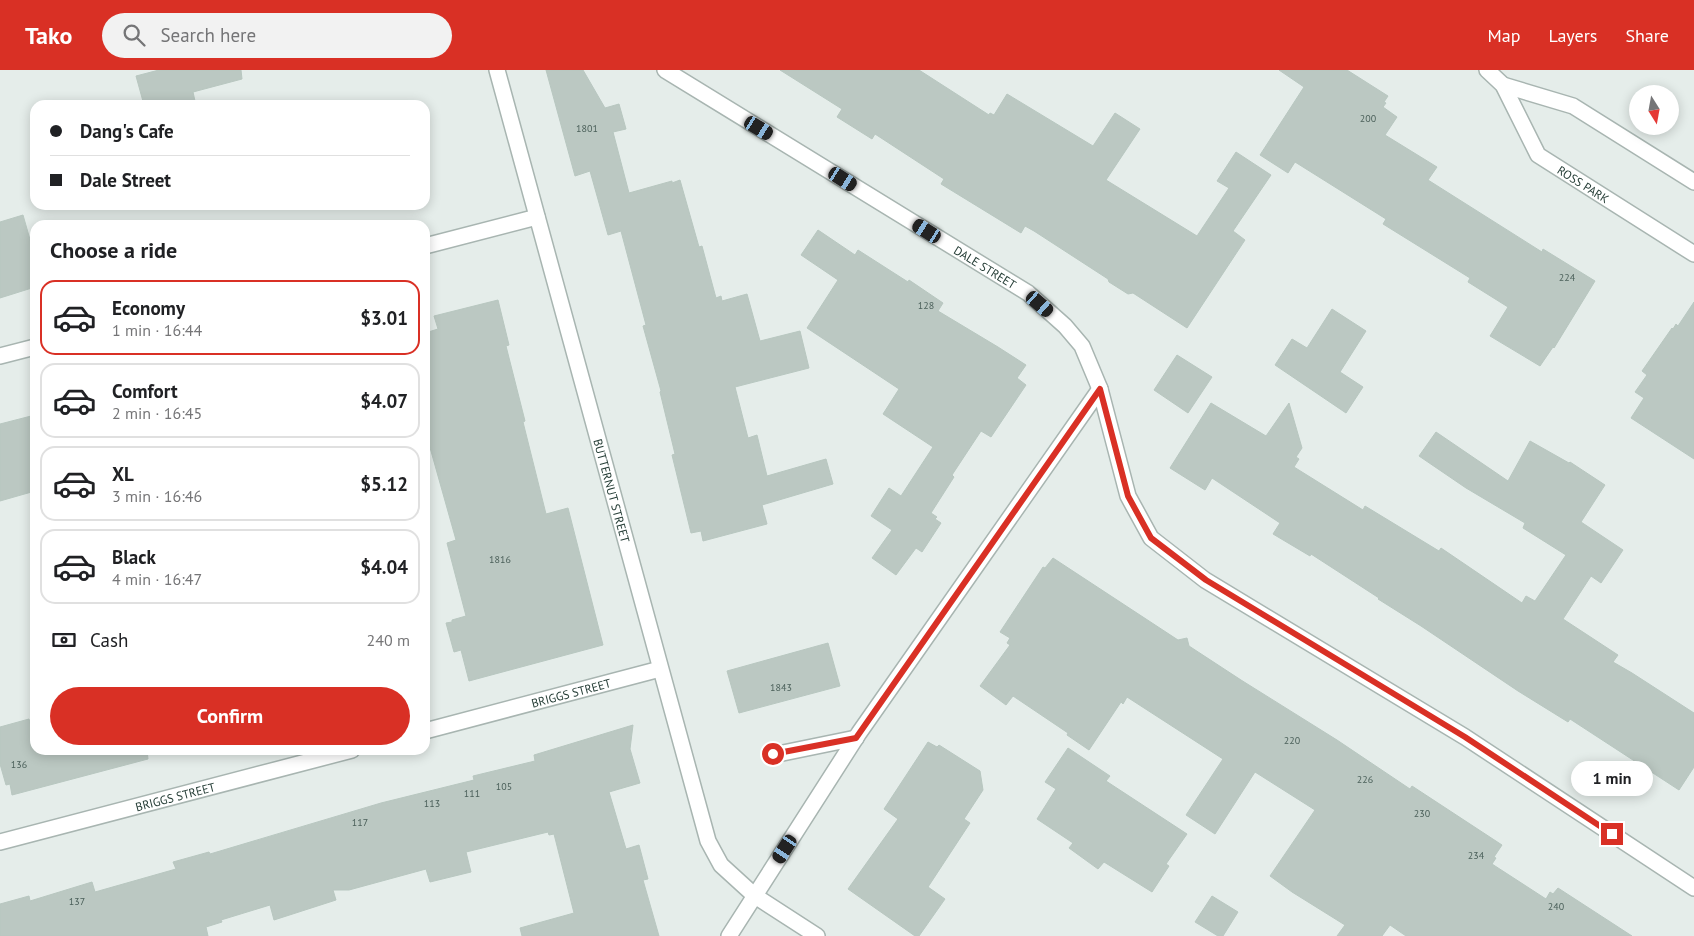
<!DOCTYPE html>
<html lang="en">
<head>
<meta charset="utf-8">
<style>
  body { margin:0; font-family:"PT Sans",sans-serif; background:#f2f2f2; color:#202124; height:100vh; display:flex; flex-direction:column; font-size:19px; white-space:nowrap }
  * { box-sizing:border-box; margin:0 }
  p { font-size:16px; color:#757577 }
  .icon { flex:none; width:28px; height:28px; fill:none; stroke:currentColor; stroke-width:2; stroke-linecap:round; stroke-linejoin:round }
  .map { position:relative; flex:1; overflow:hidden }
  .sheet { position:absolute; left:30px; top:150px; width:400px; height:535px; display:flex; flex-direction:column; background:#fff; border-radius:15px; box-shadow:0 2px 12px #0003 }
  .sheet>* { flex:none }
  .banner { position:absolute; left:30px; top:30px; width:400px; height:110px; border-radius:15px; box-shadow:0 2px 12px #0003; display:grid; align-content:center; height:110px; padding:0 20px; background:#fff }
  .needle { width:32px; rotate:169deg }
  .fabs { position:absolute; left:1629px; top:15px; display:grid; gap:10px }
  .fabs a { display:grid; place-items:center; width:50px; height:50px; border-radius:50%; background:#fff; box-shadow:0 2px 12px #0003; font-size:25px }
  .end { position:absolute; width:22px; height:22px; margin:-11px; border:6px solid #d93025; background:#fff; box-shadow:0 0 0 2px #fff }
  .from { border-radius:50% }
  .bubble { position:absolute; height:35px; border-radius:18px; background:#fff; box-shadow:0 2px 12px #0003; font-size:16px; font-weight:600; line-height:35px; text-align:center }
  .car { position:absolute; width:15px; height:30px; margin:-15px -8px; border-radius:6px; box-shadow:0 0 4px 1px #0007; background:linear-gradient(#222 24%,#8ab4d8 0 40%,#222 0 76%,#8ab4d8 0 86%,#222 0) }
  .banner b { display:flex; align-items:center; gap:18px; height:48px; font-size:19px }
  .banner b+b { border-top:1px solid #e0e0e0 }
  .banner i { width:12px; height:12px; background:#202124 }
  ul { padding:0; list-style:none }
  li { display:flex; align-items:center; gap:15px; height:75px; margin:0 10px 8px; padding:0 10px; border:2px solid #e0e0e0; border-radius:15px }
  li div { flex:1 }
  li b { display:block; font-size:19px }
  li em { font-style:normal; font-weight:600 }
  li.active { border-color:#d93025 }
  li>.icon { width:45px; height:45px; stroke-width:1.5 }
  h2 { padding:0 20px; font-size:22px; line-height:60px }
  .pay { display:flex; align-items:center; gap:12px; height:55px; padding:0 20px; font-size:19px }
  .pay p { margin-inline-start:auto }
  .primary-button { display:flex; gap:10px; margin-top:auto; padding:10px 20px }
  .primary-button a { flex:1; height:58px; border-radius:30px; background:#d93025; color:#fff; font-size:20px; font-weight:600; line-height:58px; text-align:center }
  header { display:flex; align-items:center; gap:30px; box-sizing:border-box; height:70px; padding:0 25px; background:#d93025; color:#fff }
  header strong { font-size:24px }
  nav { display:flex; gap:28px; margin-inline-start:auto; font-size:18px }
  .search { width:350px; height:45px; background:#f2f2f2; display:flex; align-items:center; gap:12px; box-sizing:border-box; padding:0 18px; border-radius:28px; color:#757577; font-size:19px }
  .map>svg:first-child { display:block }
  .building { fill:#bbc8c2; stroke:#b8c7c0 }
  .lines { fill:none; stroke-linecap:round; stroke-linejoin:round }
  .service-casing { stroke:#a8b5b1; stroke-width:18 }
  .minor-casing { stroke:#a8b5b1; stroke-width:18 }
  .service { stroke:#fff; stroke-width:15 }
  .minor { stroke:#fff; stroke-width:15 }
  .route { stroke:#d93025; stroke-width:6 }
  .labels { text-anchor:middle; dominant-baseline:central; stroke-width:4; stroke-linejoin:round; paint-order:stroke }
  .number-label { font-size:10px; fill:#4b605a }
  .street-label { font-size:12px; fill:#263e37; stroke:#f6faf8 }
</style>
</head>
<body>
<header>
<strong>Tako</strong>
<div class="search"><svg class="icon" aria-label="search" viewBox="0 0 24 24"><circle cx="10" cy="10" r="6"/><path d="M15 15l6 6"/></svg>Search here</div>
<nav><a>Map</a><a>Layers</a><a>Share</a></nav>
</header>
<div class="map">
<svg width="1694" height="866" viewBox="0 0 1694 866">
  <rect width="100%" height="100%" fill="#e5edea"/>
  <!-- building -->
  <g class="building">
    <polygon points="159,0 241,0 242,9 193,22 195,31 179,35 144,35 136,6"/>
    <polygon points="546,0 583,0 605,38 619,34 626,59 613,62 629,123 672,111 672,113 680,110 699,177 702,176 716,228 721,226 722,231 747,224 760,271 800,261 809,298 735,317 748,368 757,365 767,406 826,389 833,414 762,435 767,454 703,471 701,461 691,463 672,385 675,384 660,322 661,321 643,256 646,255 621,161 608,165 590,101 575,106"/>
    <polygon points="780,0 919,0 989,45 990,43 994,45 1007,24 1093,76 1115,43 1140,59 1106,110 1197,166 1229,118 1217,111 1236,82 1271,105 1233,161 1245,170 1187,258 1133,223 1128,224 1109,212 1108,209 1034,161 1025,156 1021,163 941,114 944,109 875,64 872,69 837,47 842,39"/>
    <polygon points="1279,0 1347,0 1388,26 1384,32 1386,33 1383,37 1397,47 1385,65 1437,97 1428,110 1542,182 1543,179 1595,211 1554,278 1553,277 1540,296 1490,266 1508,237 1468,212 1470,208 1383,154 1386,149 1295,92 1288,103 1260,85 1304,17"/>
    <polygon points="23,145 35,187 35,217 0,228 0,152"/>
    <polygon points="818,160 855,185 858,180 908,212 909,210 943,233 938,241 998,277 1026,295 1017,308 1026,315 991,367 981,361 952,405 954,407 931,443 937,447 935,449 941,453 922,482 916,478 896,505 872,488 892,460 871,446 889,418 901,426 933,377 883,344 899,319 807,258 838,210 801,185"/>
    <polygon points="498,230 509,275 506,276 525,351 523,352 546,444 568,438 603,575 469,611 461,580 454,582 446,553 452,552 452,550 466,546 447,473 456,470 429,374 425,375 425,263 438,259 434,246"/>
    <polygon points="1694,232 1694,389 1631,348 1644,328 1635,322 1647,305 1642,301 1672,258 1673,259 1676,254 1678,256"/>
    <polygon points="1332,239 1366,261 1340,302 1363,317 1346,343 1275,295 1292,269 1307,278"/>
    <polygon points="1177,285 1212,307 1188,343 1154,320"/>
    <polygon points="1211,333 1266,366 1289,333 1302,378 1296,387 1299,389 1294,397 1363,440 1365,436 1439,481 1441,478 1522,533 1526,526 1535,531 1566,485 1523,458 1525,453 1466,418 1419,386 1436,362 1508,411 1530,371 1569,393 1570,392 1605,415 1581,452 1623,480 1601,513 1591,506 1563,549 1618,585 1613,592 1632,603 1694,643 1694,697 1679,720 1570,649 1568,652 1518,621 1421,556 1378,529 1379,528 1311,484 1310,486 1273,464 1280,453 1212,408 1205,420 1170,398"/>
    <polygon points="35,345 35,421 0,431 0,354"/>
    <polygon points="1053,488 1178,570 1187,568 1189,576 1241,610 1337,670 1410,719 1412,716 1502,775 1494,787 1496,788 1492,794 1546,829 1550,822 1553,824 1558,818 1632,866 1406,866 1390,855 1382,866 1337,866 1345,855 1292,822 1270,806 1315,740 1255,702 1215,764 1186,745 1223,689 1127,627 1123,634 1121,632 1089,680 1067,665 1068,663 1013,626 1006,635 980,616 1010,575 1007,573 1010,568 1000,562 1043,497 1045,498"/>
    <polygon points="828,573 840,616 739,643 727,601"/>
    <polygon points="29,649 35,671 35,680 147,680 148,689 12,725 10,714 6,715 0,694 0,657"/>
    <polygon points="633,655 630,679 640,713 609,722 626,779 639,775 648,809 643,810 659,866 522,866 520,858 574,843 554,764 549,765 548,762 466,782 471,802 430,812 426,799 349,820 333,820 336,830 274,850 270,835 221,850 222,852 206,857 208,866 0,866 0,834 29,826 30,831 92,812 95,822 176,799 173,792 209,782 210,784 381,733 474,710 473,706 535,691 534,685"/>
    <polygon points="928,672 937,677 939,675 980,701 983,720 964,749 970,753 928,817 945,829 919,866 915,866 848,819 898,749 884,739"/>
    <polygon points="1068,678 1110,706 1106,711 1187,764 1166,794 1169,796 1152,822 1104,792 1098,799 1069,778 1073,773 1037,749 1056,719 1045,712"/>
    <polygon points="1212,826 1238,842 1223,866 1218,866 1195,852"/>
  </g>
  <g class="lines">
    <defs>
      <polyline id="service" points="773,685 856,668"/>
      <g id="minor">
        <path id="s1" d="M497 0 708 771 721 795 755 826 817 866"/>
        <path id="s2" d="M665 0 1028 223 1065 256 1082 276 1100 319 1128 426 1151 468 1205 510 1465 667 1694 818"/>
        <path id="s3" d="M1487 0 1503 15 1538 85 1694 184"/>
        <polyline points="1503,15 1573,36 1694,112"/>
        <polyline points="425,176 537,147"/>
        <polyline points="0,286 35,277"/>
        <path id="s4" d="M425 661 660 599"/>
        <path id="s5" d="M0 772 352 680"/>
        <polyline points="729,866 859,663 1100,319"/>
      </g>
    </defs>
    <!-- service casing -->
    <use href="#service" class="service-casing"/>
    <!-- minor casing -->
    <use href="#minor" class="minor-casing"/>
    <!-- service -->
    <use href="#service" class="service"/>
    <!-- minor -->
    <use href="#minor" class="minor"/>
  </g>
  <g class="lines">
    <!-- route -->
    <polyline class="route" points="773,684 856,668 1100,319 1128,426 1151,468 1206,510 1465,667 1612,764"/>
  </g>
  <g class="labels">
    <!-- number labels -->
    <g class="number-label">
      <text x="1368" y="48">200</text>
      <text x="587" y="58">1801</text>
      <text x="1567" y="207">224</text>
      <text x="926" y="235">128</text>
      <text x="500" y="489">1816</text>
      <text x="781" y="617">1843</text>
      <text x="1292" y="670">220</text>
      <text x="19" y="694">136</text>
      <text x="1365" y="709">226</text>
      <text x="504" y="716">105</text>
      <text x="472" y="723">111</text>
      <text x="432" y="733">113</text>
      <text x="1422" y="743">230</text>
      <text x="360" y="752">117</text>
      <text x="1476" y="785">234</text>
      <text x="77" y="831">137</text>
      <text x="1556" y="836">240</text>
    </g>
    <!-- street labels -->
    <g class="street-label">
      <text stroke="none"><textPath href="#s3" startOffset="154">ROSS PARK</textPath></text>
      <text stroke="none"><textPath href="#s2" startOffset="376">DALE STREET</textPath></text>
      <text stroke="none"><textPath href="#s1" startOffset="436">BUTTERNUT STREET</textPath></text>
      <text stroke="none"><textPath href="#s4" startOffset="151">BRIGGS STREET</textPath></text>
      <text stroke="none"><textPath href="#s5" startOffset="181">BRIGGS STREET</textPath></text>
    </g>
  </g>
</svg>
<div class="fabs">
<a><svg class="needle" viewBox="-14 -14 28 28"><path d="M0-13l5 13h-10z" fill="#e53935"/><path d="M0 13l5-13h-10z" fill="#757577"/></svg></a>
</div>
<i class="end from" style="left:773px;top:684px"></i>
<i class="end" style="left:1612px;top:764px"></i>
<div class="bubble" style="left:1571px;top:691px;width:82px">1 min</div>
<i class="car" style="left:759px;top:58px;rotate:121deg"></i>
<i class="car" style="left:843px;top:109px;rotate:122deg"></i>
<i class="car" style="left:927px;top:161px;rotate:302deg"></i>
<i class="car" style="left:1040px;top:234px;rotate:131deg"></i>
<i class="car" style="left:785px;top:779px;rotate:213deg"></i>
<div class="banner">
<b><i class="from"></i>Dang's Cafe</b>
<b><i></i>Dale Street</b>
</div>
<section class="sheet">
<h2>Choose a ride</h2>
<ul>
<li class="active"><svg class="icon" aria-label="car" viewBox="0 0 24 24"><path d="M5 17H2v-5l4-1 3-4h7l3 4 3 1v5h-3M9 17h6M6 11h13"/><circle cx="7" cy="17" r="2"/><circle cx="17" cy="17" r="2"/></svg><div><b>Economy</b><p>1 min · 16:44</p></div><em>$3.01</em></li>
<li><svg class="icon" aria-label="car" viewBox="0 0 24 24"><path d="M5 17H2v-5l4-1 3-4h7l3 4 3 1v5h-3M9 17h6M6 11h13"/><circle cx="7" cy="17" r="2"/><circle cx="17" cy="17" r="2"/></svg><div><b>Comfort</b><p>2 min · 16:45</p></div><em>$4.07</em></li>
<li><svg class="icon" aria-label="car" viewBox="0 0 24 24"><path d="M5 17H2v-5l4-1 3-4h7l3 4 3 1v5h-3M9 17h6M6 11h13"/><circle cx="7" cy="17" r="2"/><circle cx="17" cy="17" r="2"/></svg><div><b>XL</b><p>3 min · 16:46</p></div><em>$5.12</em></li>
<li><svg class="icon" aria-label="car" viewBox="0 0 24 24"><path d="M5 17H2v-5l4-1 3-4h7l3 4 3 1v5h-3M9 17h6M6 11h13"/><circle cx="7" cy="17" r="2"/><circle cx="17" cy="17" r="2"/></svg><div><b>Black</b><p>4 min · 16:47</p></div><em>$4.04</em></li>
</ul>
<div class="pay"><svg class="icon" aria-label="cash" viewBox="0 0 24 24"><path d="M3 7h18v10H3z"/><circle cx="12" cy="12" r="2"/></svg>Cash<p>240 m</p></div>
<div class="primary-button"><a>Confirm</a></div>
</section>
</div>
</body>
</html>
